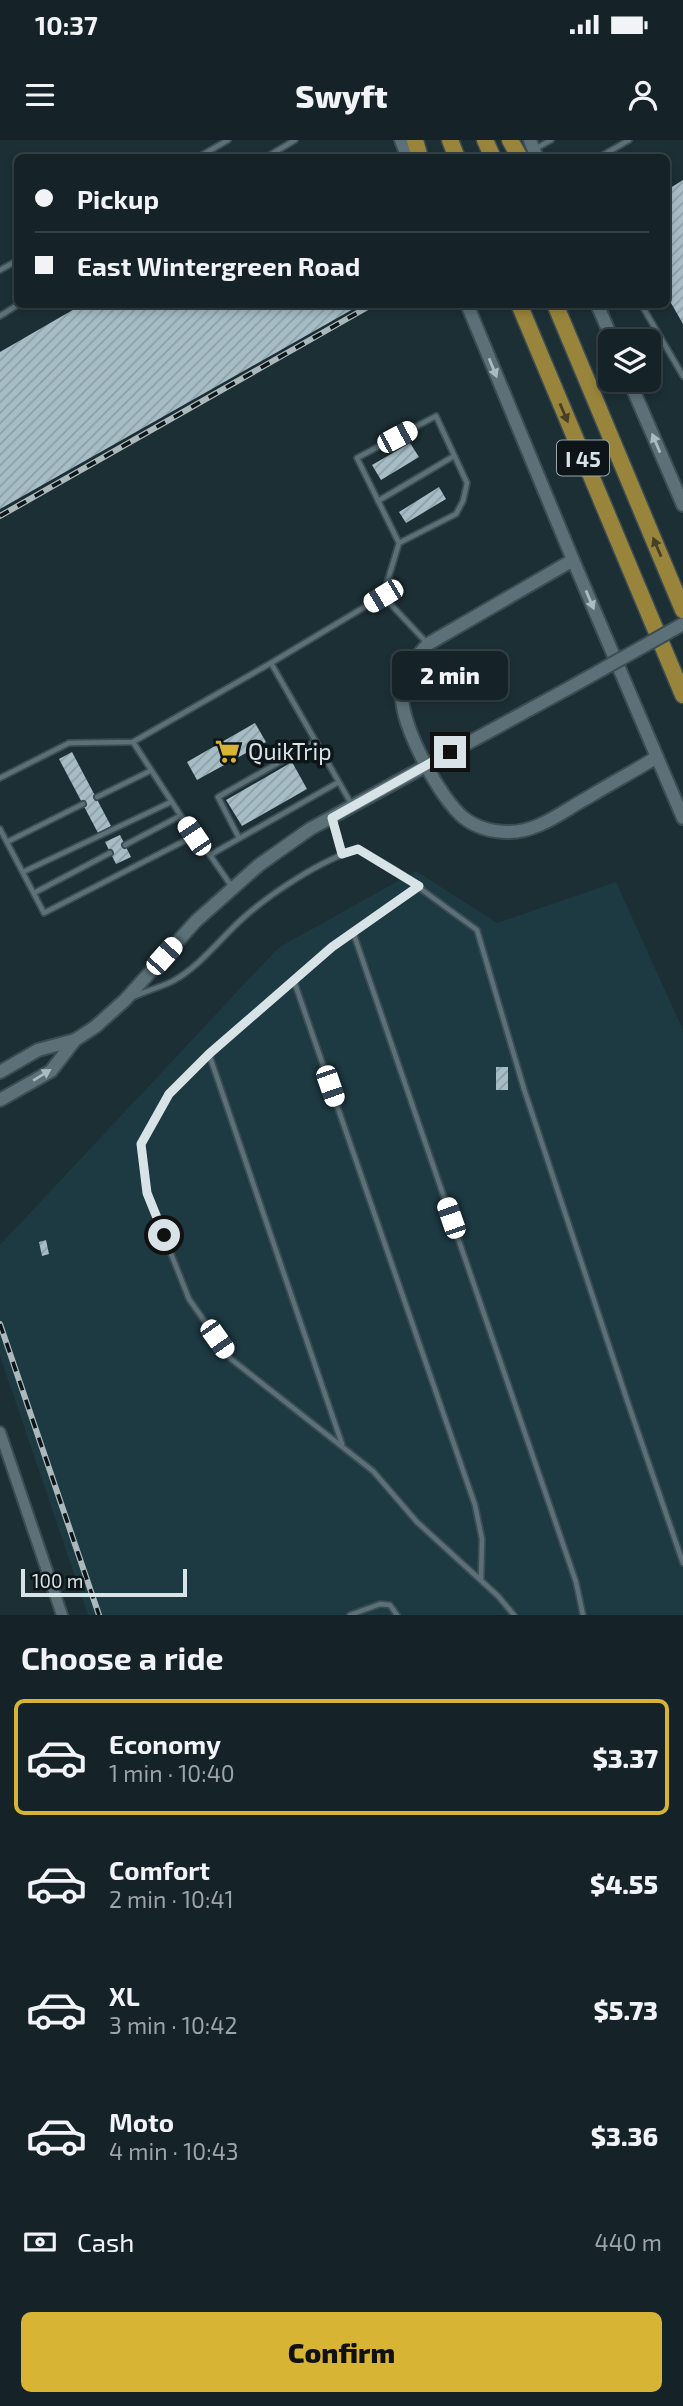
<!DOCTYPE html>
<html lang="en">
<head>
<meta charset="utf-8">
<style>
  body { margin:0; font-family:"Exo 2",sans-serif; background:#1e2b30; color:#f1f3f6; height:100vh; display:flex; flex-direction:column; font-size:26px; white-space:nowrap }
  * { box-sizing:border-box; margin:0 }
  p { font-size:23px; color:#9da4a8 }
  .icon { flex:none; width:38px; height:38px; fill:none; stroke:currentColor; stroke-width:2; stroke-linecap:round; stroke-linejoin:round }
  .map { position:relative; height:1475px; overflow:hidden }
  .drawer { display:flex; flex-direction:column; background:#152328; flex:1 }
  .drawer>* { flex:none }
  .banner { position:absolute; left:14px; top:14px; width:656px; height:154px; border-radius:10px; box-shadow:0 4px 10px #0003,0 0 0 2px #344045; display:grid; align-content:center; height:154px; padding:0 21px; background:#152328 }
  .buttons { position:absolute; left:598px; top:189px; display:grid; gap:14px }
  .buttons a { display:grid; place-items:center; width:63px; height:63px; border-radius:10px; background:#152328; box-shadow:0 4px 10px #0003,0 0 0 2px #344045; font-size:35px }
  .scale { position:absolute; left:21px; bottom:18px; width:166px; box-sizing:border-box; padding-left:7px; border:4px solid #d7e3e7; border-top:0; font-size:19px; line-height:24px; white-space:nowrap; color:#d7e3e7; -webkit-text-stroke:5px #0d1518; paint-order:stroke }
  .end { position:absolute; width:32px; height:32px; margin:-16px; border:9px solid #d7e3e7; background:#111; box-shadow:0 0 0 4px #111 }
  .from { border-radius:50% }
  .bubble { position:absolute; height:49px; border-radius:10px; background:#152328; box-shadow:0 4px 10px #0003,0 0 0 2px #344045; font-size:23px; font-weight:800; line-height:49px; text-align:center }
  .car { position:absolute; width:21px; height:42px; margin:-21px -10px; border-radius:9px; box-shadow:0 0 5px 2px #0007; background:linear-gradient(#fff 24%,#345 0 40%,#fff 0 76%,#345 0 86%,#fff 0) }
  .banner b { display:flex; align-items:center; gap:24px; height:66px; font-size:26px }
  .banner b+b { border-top:2px solid #344045 }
  .banner i { width:18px; height:18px; background:#f1f3f6 }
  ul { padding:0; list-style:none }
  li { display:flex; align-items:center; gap:21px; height:116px; margin:0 14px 10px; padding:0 7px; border:4px solid transparent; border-radius:10px }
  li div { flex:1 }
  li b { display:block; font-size:26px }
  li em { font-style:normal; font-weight:800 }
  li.on { border-color:#d7b434 }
  li>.icon { width:63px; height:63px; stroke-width:1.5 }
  h2 { padding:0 21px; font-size:32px; line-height:84px }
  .pay { display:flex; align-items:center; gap:18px; height:77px; padding:0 21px; font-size:26px }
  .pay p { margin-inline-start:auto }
  .primary-button { display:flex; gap:14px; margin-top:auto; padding:14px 21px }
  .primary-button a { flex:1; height:80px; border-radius:10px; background:#d7b434; color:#111; font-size:28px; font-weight:800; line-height:80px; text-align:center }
  .status { display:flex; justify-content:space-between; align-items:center; height:49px; padding:0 35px; background:#152328; direction:ltr }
  .status svg { height:19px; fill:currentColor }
  header { display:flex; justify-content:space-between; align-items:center; height:91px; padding:0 21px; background:#152328; font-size:32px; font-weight:800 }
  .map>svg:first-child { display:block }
  .built { fill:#1d3942 }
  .building { fill:url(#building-hatch) }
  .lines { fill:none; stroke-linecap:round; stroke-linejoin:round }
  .service-casing { stroke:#3b4c52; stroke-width:8 }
  .tertiary-casing { stroke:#3b4c52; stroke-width:14 }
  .secondary-casing { stroke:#3b4c52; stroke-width:16 }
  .motorway-casing { stroke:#3b4c52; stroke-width:19 }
  .service { stroke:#5b7077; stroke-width:4.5 }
  .tertiary { stroke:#5b7077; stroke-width:10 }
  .secondary { stroke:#5b7077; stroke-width:12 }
  .motorway { stroke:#99843b; stroke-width:16 }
  .rail-casing { stroke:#abb9bd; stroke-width:6 }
  .rail { stroke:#0d1518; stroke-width:3.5; stroke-dasharray:10; stroke-linecap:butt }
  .secondary-bridge-casing { stroke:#3b4c52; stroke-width:16; stroke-linecap:butt }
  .secondary-bridge { stroke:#5b7077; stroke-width:12 }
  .oneway { fill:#acbbc0 }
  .oneway2 { fill:#454126 }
  .route { stroke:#d7e3e7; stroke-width:9 }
  .labels { text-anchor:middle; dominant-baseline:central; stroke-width:7; stroke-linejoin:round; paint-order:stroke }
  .shield { fill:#0d1518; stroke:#9aa5a9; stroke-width:2 }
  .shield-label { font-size:21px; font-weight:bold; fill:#d7e3e7 }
  .poi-label { font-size:23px; fill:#d7e3e7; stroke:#0d1518; text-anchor:start }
</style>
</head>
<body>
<div class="status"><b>10:37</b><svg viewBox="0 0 49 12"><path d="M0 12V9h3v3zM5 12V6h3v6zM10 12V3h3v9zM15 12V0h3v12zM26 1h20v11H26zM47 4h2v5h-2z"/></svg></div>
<header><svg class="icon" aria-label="menu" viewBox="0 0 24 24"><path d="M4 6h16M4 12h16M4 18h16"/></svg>Swyft<svg class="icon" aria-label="person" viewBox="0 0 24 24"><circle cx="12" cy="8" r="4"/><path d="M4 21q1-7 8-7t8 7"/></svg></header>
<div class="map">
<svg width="683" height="1475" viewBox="0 0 683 1475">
  <defs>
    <pattern id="building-hatch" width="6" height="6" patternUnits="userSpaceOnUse" patternTransform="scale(1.75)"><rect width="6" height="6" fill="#a6bdc6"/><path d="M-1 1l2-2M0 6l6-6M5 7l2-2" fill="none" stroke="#8c9fa6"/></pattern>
  </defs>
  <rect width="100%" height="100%" fill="#1c2f35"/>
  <!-- built -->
  <polygon class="built" points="416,731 497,783 616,742 683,890 683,1475 88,1475 0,1216 0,1105 278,808"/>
  <!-- building -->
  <g class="building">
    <polygon points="683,40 683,184 667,156 667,50"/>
    <polygon points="83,164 362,164 0,369 0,212"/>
    <polygon points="410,303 419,317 381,340 372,325"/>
    <polygon points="439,347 446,359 406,383 399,372"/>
    <polygon points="255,583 266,602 197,640 187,622"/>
    <polygon points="72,612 111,686 98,693 59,619"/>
    <polygon points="292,622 307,649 242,686 226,660"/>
    <polygon points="120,695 131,717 116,724 105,702"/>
    <rect x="496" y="927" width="12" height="23"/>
    <polygon points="46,1100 49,1114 42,1116 39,1102"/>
  </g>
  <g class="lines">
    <defs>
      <g id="service">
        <polyline points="535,9 551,0"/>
        <polyline points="197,18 228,0"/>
        <polyline points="265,18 295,0"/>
        <polyline points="598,18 629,0"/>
        <polyline points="0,130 18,120"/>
        <polyline points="641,164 683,236"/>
        <polyline points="0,176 19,164"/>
        <polyline points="378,361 454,316"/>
        <polyline points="383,456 399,403 357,318 436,276 467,343 463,361 456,374 399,403"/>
        <polyline points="271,523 352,665"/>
        <polyline points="133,602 194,696"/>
        <polyline points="0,638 69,603 133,602 271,523 383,456 427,503"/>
        <polyline points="97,657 150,631"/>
        <polyline points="332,679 342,714"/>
        <polyline points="0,689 44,773 194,696 210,715 232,747"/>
        <polyline points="239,698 218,657 315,602"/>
        <polyline points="7,702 83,664"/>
        <polyline points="125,705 180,676"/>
        <polyline points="210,715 337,643"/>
        <polyline points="23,732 171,662"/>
        <polyline points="419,746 332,807 209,914 169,954 141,1004 147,1053 189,1159 231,1219 373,1331 417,1382 498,1456 514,1475"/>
        <polyline points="34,753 110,713"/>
        <polyline points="353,792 576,1442 583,1475"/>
        <polyline points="294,841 475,1365 482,1399 481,1439"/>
        <path d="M133 857C146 851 161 847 173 841 199 827 221 798 242 779 271 753 321 720 358 709L395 730 477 790 524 949 628 1263 683 1423"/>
        <polyline points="209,914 342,1304"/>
        <polyline points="350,1475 380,1464 390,1465 397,1475"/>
      </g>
      <polyline id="tertiary" points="0,1292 62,1475"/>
      <g id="secondary">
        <polyline points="401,0 408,18"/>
        <polyline points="530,0 537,18"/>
        <polyline points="467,164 573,420 683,678"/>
        <polyline points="597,164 613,201"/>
        <polyline points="629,240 683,365"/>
        <path d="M573 420 428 504C413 520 403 533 402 555 401 586 440 659 464 678 477 688 493 692 509 692 538 692 563 671 587 658 610 644 634 631 657 617"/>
        <polyline points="0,932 38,910 75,900"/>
        <polyline points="0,960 51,931 75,900 95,887 125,860 196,781 259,725 310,689 569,548"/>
      </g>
      <g id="motorway">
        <polyline points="415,0 420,18"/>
        <polyline points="450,0 457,18"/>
        <polyline points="485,0 493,18"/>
        <polyline points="510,0 520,18"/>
        <polyline points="519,164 683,555"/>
        <polyline points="555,164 683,470"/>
      </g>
    </defs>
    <!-- service casing -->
    <use href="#service" class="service-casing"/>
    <!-- tertiary casing -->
    <use href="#tertiary" class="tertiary-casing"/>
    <!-- secondary casing -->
    <use href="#secondary" class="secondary-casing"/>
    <!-- motorway casing -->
    <use href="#motorway" class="motorway-casing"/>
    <!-- service -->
    <use href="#service" class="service"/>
    <!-- tertiary -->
    <use href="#tertiary" class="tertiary"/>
    <!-- secondary -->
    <use href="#secondary" class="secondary"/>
    <!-- motorway -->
    <use href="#motorway" class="motorway"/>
    <defs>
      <g id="rail">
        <polyline points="0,376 373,164"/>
        <polyline points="0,1184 99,1475"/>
      </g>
    </defs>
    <!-- rail casing -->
    <use href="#rail" class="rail-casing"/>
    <!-- rail -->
    <use href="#rail" class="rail"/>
    <defs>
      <polyline id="secondary-bridge" points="569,548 683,484"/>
    </defs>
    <!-- secondary-bridge casing -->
    <use href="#secondary-bridge" class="secondary-bridge-casing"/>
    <!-- secondary-bridge -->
    <use href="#secondary-bridge" class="secondary-bridge"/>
  </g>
  <!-- one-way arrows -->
  <defs><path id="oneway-solid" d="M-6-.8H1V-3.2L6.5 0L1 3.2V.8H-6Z" transform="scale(1.75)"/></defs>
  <g class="oneway">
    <use href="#oneway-solid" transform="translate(493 228) rotate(68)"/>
    <use href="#oneway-solid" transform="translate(656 303) rotate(-113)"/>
    <use href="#oneway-solid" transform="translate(590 460) rotate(67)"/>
    <use href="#oneway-solid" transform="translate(42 935) rotate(-32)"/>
  </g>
  <g class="oneway2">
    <use href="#oneway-solid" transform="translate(564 273) rotate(67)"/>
    <use href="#oneway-solid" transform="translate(657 407) rotate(-113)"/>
  </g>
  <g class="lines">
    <!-- route -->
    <polyline class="route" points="164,1095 147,1053 141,1004 169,954 209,914 332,807 419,746 358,709 342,714 332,678 450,612"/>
  </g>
  <!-- icons -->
  <defs>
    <symbol id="supermarket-bare" viewBox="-9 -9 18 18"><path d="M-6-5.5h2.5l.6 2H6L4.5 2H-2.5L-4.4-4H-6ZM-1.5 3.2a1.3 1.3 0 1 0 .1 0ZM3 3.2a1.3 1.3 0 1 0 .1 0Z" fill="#d7b434" stroke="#0d1518" stroke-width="2.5" paint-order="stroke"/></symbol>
  </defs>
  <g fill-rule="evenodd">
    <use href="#supermarket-bare" x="210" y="594" width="35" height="35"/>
  </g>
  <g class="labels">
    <!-- shield labels -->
    <rect class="shield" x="557" y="300.5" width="52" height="35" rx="5"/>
    <g class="shield-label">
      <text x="583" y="318">I 45</text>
    </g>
    <!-- poi labels -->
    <g class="poi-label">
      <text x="248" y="611">QuikTrip</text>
    </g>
  </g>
</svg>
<div class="buttons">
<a><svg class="icon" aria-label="layers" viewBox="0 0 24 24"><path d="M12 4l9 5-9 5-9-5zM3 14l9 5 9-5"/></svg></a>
</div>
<div class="scale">100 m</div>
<i class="end from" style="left:164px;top:1095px"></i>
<i class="end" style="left:450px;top:612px"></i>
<div class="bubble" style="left:392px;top:511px;width:116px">2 min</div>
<i class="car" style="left:397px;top:297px;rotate:62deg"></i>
<i class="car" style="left:383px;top:456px;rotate:239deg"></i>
<i class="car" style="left:194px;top:696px;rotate:326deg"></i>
<i class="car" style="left:164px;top:816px;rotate:42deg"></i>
<i class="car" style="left:330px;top:946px;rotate:161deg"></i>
<i class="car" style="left:451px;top:1078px;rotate:341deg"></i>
<i class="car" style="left:217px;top:1199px;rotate:145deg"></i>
<div class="banner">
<b><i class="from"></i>Pickup</b>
<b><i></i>East Wintergreen Road</b>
</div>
</div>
<section class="drawer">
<h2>Choose a ride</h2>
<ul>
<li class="on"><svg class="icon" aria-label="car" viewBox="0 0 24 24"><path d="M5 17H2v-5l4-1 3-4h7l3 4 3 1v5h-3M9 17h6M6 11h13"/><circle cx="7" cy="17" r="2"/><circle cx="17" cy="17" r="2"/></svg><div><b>Economy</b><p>1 min · 10:40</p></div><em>$3.37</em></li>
<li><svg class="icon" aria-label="car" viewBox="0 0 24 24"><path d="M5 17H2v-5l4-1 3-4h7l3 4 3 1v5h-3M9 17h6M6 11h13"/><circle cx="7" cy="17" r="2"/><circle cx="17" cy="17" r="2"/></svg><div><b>Comfort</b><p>2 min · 10:41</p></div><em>$4.55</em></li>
<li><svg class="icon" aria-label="car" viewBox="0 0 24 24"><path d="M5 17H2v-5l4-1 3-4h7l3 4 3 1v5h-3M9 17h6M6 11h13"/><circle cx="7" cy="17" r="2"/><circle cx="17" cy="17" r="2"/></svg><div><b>XL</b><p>3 min · 10:42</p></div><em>$5.73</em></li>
<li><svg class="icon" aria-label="car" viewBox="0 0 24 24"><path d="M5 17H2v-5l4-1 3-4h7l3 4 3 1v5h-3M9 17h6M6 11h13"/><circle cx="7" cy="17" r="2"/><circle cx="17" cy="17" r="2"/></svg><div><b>Moto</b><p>4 min · 10:43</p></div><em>$3.36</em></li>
</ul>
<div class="pay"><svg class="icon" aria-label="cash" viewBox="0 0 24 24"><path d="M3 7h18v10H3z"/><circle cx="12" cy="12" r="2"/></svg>Cash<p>440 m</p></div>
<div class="primary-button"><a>Confirm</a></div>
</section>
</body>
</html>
